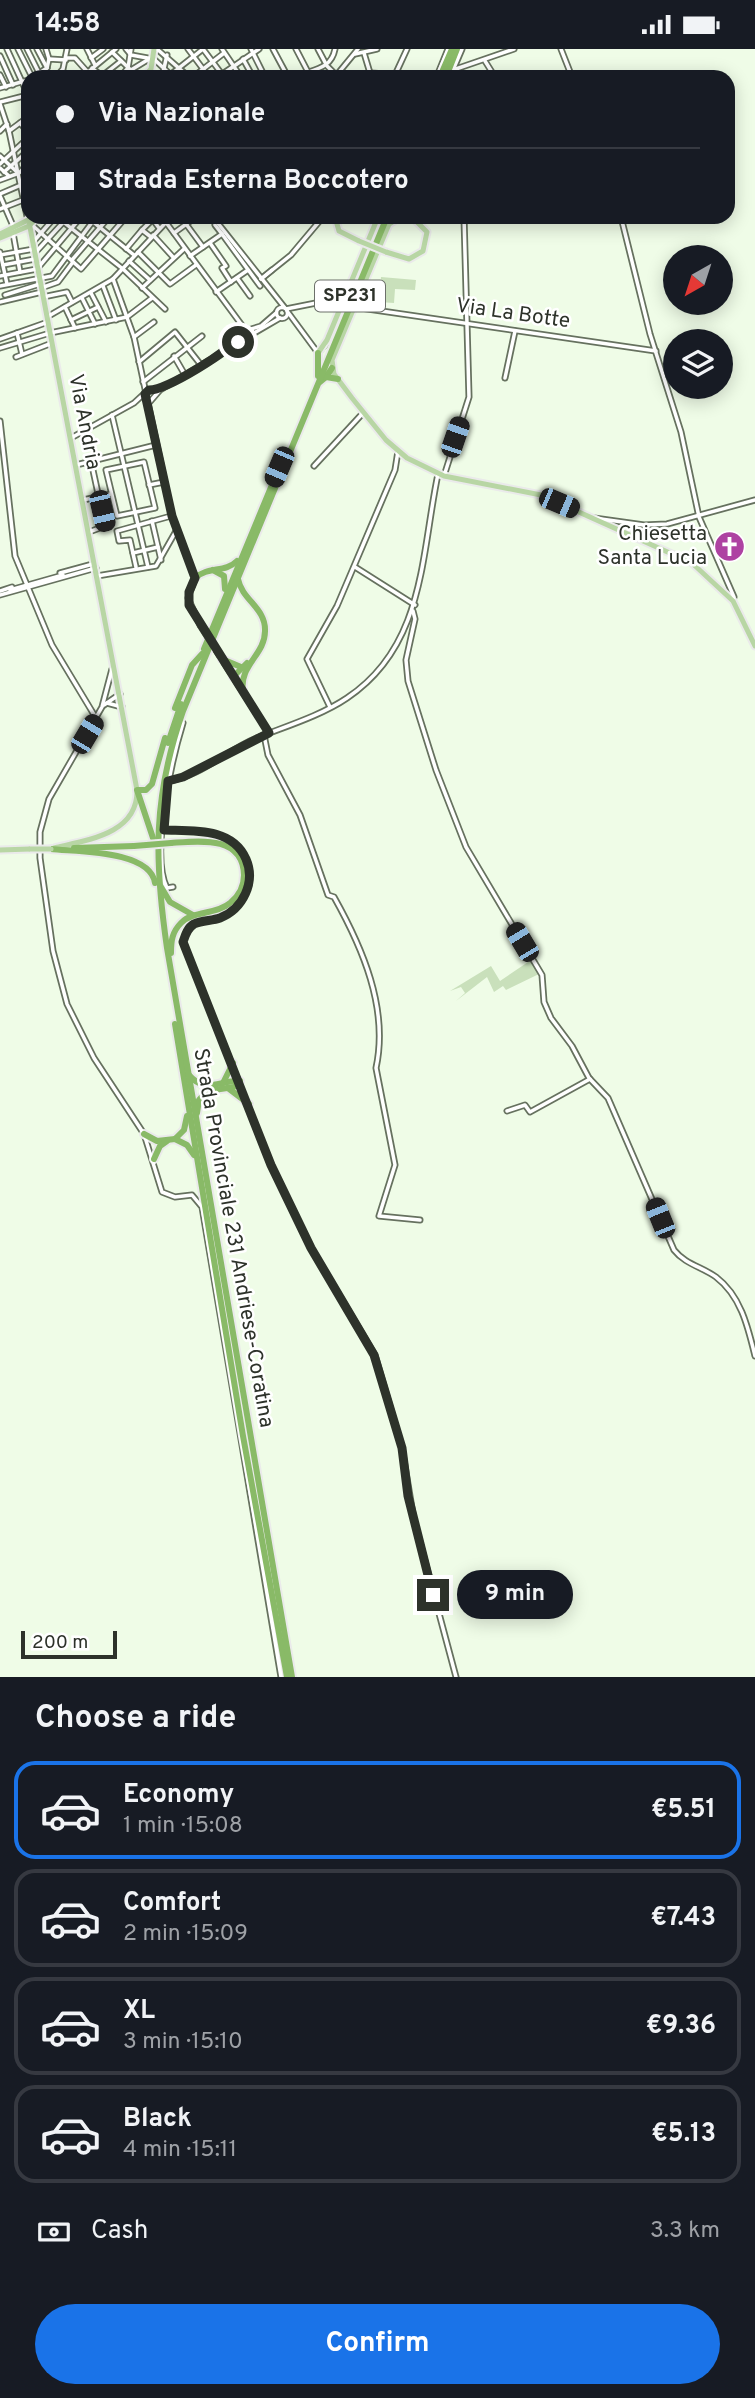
<!DOCTYPE html>
<html lang="en">
<head>
<meta charset="utf-8">
<style>
  body { margin:0; font-family:Overpass,sans-serif; background:#242831; color:#f1f3f6; height:100vh; display:flex; flex-direction:column; font-size:26px; white-space:nowrap }
  * { box-sizing:border-box; margin:0 }
  p { font-size:23px; color:#9ea1a6 }
  .icon { flex:none; width:38px; height:38px; fill:none; stroke:currentColor; stroke-width:2; stroke-linecap:round; stroke-linejoin:round }
  .map { position:relative; height:1628px; overflow:hidden }
  .side { display:flex; flex-direction:column; background:#171b24; flex:1 }
  .side>* { flex:none }
  .hud { position:absolute; left:21px; top:21px; width:714px; height:154px; border-radius:21px; box-shadow:0 4px 18px #0003; display:grid; align-content:center; height:154px; padding:0 35px; background:#171b24 }
  .needle { width:46px; rotate:219deg }
  .buttons { position:absolute; left:663px; top:196px; display:grid; gap:14px }
  .buttons a { display:grid; place-items:center; width:70px; height:70px; border-radius:50%; background:#171b24; box-shadow:0 4px 18px #0003; font-size:35px }
  .scale { position:absolute; left:21px; bottom:18px; width:96px; box-sizing:border-box; padding-left:7px; border:4px solid #2d322a; border-top:0; font-size:19px; line-height:24px; white-space:nowrap; color:#2d322a; -webkit-text-stroke:5px #fff; paint-order:stroke }
  .end { position:absolute; width:32px; height:32px; margin:-16px; border:9px solid #2d322a; background:#fff; box-shadow:0 0 0 4px #fff }
  .from { border-radius:50% }
  .bubble { position:absolute; height:49px; border-radius:24px; background:#171b24; box-shadow:0 4px 18px #0003; font-size:23px; font-weight:700; line-height:49px; text-align:center }
  .car { position:absolute; width:21px; height:42px; margin:-21px -10px; border-radius:9px; box-shadow:0 0 5px 2px #0007; background:linear-gradient(#222 24%,#8ab4d8 0 40%,#222 0 76%,#8ab4d8 0 86%,#222 0) }
  .hud b { display:flex; align-items:center; gap:24px; height:66px; font-size:26px }
  .hud b+b { border-top:2px solid #363941 }
  .hud i { width:18px; height:18px; background:#f1f3f6 }
  ul { padding:0; list-style:none }
  li { display:flex; align-items:center; gap:21px; height:98px; margin:0 14px 10px; padding:0 21px; border:4px solid #363941; border-radius:21px }
  li div { flex:1 }
  li b { display:block; font-size:26px }
  li em { font-style:normal; font-weight:700 }
  li.selected { border-color:#1a73e8 }
  li>.icon { width:63px; height:63px; stroke-width:1.5 }
  h2 { padding:0 35px; font-size:32px; line-height:84px }
  .pay { display:flex; align-items:center; gap:18px; height:77px; padding:0 35px; font-size:26px }
  .pay p { margin-inline-start:auto }
  .cta { display:flex; gap:14px; margin-top:auto; padding:14px 35px }
  .cta a { flex:1; height:80px; border-radius:42px; background:#1a73e8; color:#fff; font-size:28px; font-weight:700; line-height:80px; text-align:center }
  .status { display:flex; justify-content:space-between; align-items:center; height:49px; padding:0 35px; background:#171b24; direction:ltr }
  .status svg { height:19px; fill:currentColor }
  .map>svg:first-child { display:block }
  .green { fill:#c9e0bb }
  .lines { fill:none; stroke-linecap:round; stroke-linejoin:round }
  .minor-casing { stroke:#66715f; stroke-width:7 }
  .major-casing { stroke:#eaeaea; stroke-width:9 }
  .highway-casing { stroke:#eaeaea; stroke-width:10 }
  .minor { stroke:#fff; stroke-width:3.5 }
  .major { stroke:#b8d6a4; stroke-width:5 }
  .highway { stroke:#89ba67; stroke-width:6 }
  .minor-bridge-casing { stroke:#66715f; stroke-width:7; stroke-linecap:butt }
  .major-bridge-casing { stroke:#eaeaea; stroke-width:9; stroke-linecap:butt }
  .highway-bridge-casing { stroke:#eaeaea; stroke-width:10; stroke-linecap:butt }
  .minor-bridge { stroke:#fff; stroke-width:3.5 }
  .major-bridge { stroke:#b8d6a4; stroke-width:5 }
  .highway-bridge { stroke:#89ba67; stroke-width:6 }
  .route { stroke:#2d322a; stroke-width:9 }
  .labels { text-anchor:middle; dominant-baseline:central; stroke-width:5; stroke-linejoin:round; paint-order:stroke }
  .shield { fill:#fff; stroke:#6c706a; stroke-width:2 }
  .shield-label { font-size:19px; font-weight:bold; fill:#2d322a }
  .street-label { font-size:21px; fill:#2d322a; stroke:#fff }
  .poi-label { font-size:21px; fill:#2d322a; stroke:#fff; text-anchor:end }
</style>
</head>
<body>
<div class="status"><b>14:58</b><svg viewBox="0 0 49 12"><path d="M0 12V9h3v3zM5 12V6h3v6zM10 12V3h3v9zM15 12V0h3v12zM26 1h20v11H26zM47 4h2v5h-2z"/></svg></div>
<div class="map">
<svg width="755" height="1628" viewBox="0 0 755 1628">
  <rect width="100%" height="100%" fill="#effce7"/>
  <!-- green -->
  <g class="green">
    <polygon points="381,228 416,231 415,241 395,240 394,254 379,253"/>
    <polygon points="531,911 539,925 506,941 503,937 494,943 487,928 456,952 465,944 461,938 450,942 491,917 500,932"/>
  </g>
  <g class="lines">
    <defs>
      <g id="minor">
        <polyline points="7,0 28,46"/>
        <polyline points="18,0 32,28"/>
        <polyline points="27,0 39,24"/>
        <polyline points="37,0 47,19"/>
        <polyline points="46,0 49,10"/>
        <polyline points="87,0 95,16"/>
        <polyline points="126,0 131,6 153,10"/>
        <polyline points="157,0 189,28"/>
        <polyline points="188,0 209,28"/>
        <polyline points="203,0 224,28"/>
        <polyline points="222,0 241,28"/>
        <polyline points="251,0 265,28"/>
        <polyline points="273,0 288,28"/>
        <polyline points="296,0 308,23"/>
        <polyline points="318,0 327,17 336,26"/>
        <polyline points="561,0 572,28"/>
        <polyline points="112,3 138,28"/>
        <polyline points="364,4 370,24"/>
        <polyline points="355,5 377,0"/>
        <polyline points="0,7 13,36"/>
        <polyline points="66,9 75,9 92,28"/>
        <polyline points="91,9 103,0"/>
        <polyline points="243,10 253,28"/>
        <polyline points="155,11 173,28"/>
        <polyline points="485,12 495,28"/>
        <polyline points="92,19 103,28"/>
        <polyline points="131,21 149,10"/>
        <polyline points="453,21 514,0"/>
        <polyline points="88,23 116,0"/>
        <polyline points="0,26 6,38"/>
        <polyline points="170,26 203,0"/>
        <polyline points="395,26 407,0"/>
        <polyline points="102,27 121,12"/>
        <polyline points="437,27 448,0"/>
        <polyline points="33,28 47,19 49,10 66,11"/>
        <polyline points="56,28 63,20 67,0"/>
        <polyline points="120,28 128,19 131,0"/>
        <polyline points="162,28 167,6"/>
        <polyline points="193,28 224,4"/>
        <polyline points="218,28 259,0"/>
        <path d="M295 28C313 20 331 21 335 0"/>
        <polyline points="335,28 358,0"/>
        <polyline points="356,28 370,24 437,28"/>
        <polyline points="450,28 462,0"/>
        <polyline points="0,39 28,31"/>
        <polyline points="0,53 28,46"/>
        <polyline points="0,55 9,82 28,172"/>
        <polyline points="20,74 28,83"/>
        <polyline points="0,82 7,75"/>
        <polyline points="9,82 28,68"/>
        <polyline points="0,107 17,123"/>
        <polyline points="0,115 28,89"/>
        <polyline points="0,119 9,127"/>
        <polyline points="4,123 28,102"/>
        <polyline points="0,131 19,124 28,115"/>
        <polyline points="0,145 21,136"/>
        <polyline points="0,147 14,179"/>
        <polyline points="0,160 23,151"/>
        <polyline points="57,168 123,220 165,260"/>
        <polyline points="87,168 134,206"/>
        <polyline points="151,168 159,179"/>
        <polyline points="162,168 244,279"/>
        <polyline points="206,168 207,169"/>
        <polyline points="213,168 285,259"/>
        <polyline points="621,168 650,285 681,383 699,468 734,548 733,552"/>
        <polyline points="31,175 81,220 126,168"/>
        <polyline points="186,175 203,198"/>
        <polyline points="142,181 153,170"/>
        <polyline points="13,184 20,223"/>
        <polyline points="174,184 196,168"/>
        <polyline points="222,185 260,237"/>
        <polyline points="153,186 173,208"/>
        <polyline points="34,192 55,168"/>
        <polyline points="210,194 226,217 222,219 231,233"/>
        <polyline points="126,200 142,181 151,188"/>
        <polyline points="0,203 7,235"/>
        <polyline points="138,203 170,235 196,216"/>
        <polyline points="35,204 68,168"/>
        <polyline points="0,206 34,200"/>
        <polyline points="190,207 222,185 215,176"/>
        <polyline points="72,211 109,168"/>
        <polyline points="129,212 150,231"/>
        <polyline points="3,216 35,210"/>
        <polyline points="0,227 37,220 81,168"/>
        <polyline points="237,229 250,247"/>
        <polyline points="113,230 134,288 172,467 195,529 188,549 200,576"/>
        <polyline points="261,230 291,206 323,168"/>
        <polyline points="261,230 272,221"/>
        <polyline points="0,237 52,227 96,168"/>
        <polyline points="103,237 116,271"/>
        <polyline points="41,239 58,233 73,213"/>
        <polyline points="142,239 184,200"/>
        <polyline points="216,243 248,221"/>
        <polyline points="91,244 106,273"/>
        <polyline points="5,246 40,235"/>
        <polyline points="43,248 67,243 72,253"/>
        <polyline points="82,249 95,275"/>
        <polyline points="0,253 42,243"/>
        <polyline points="65,258 75,279"/>
        <polyline points="354,258 656,302"/>
        <circle cx="282" cy="264" r="5.5"/>
        <polyline points="286,260 316,254 341,256"/>
        <polyline points="287,262 318,304 325,296"/>
        <polyline points="47,268 113,230 171,168"/>
        <polyline points="71,271 98,258"/>
        <circle cx="245" cy="284" r="5"/>
        <polyline points="248,281 261,277 276,264"/>
        <polyline points="17,284 22,305"/>
        <polyline points="249,287 280,269"/>
        <polyline points="134,288 154,273"/>
        <polyline points="0,290 48,273"/>
        <polyline points="0,299 50,284 127,268 152,249"/>
        <polyline points="174,307 185,326"/>
        <polyline points="16,308 52,294"/>
        <polyline points="139,313 175,283 201,316"/>
        <polyline points="505,329 515,282"/>
        <polyline points="143,333 202,287"/>
        <polyline points="148,355 160,341 246,289"/>
        <polyline points="112,366 148,518"/>
        <polyline points="0,372 15,507 52,596 96,669"/>
        <polyline points="71,389 134,354 147,342 158,341"/>
        <polygon points="144,413 155,459 117,467 106,421"/>
        <polyline points="76,416 156,396"/>
        <polyline points="314,417 363,364"/>
        <polyline points="444,427 469,348 464,168"/>
        <polyline points="149,436 164,433"/>
        <polyline points="83,451 111,445"/>
        <polyline points="594,469 644,476 667,475 755,451"/>
        <polyline points="152,472 161,511"/>
        <polyline points="89,483 105,477 91,412"/>
        <polyline points="133,504 158,498"/>
        <polyline points="717,506 727,500"/>
        <polyline points="136,518 130,491 119,492 117,482 171,467"/>
        <polyline points="355,518 415,556"/>
        <polyline points="60,524 93,515"/>
        <polyline points="97,527 156,517 176,482"/>
        <polyline points="10,541 63,526"/>
        <polyline points="0,542 12,538"/>
        <polyline points="0,546 96,519"/>
        <path d="M413 562 415 570 406 611 408 632 436 721 466 798 542 926 544 953 551 969 572 997 589 1029 608 1049 674 1201C685 1215 702 1218 716 1228 741 1247 748 1278 755 1307"/>
        <polyline points="214,598 269,684"/>
        <polyline points="112,620 102,658 49,750 40,783 40,809 53,902 67,955 94,1009 144,1085 162,1143 175,1148 192,1146 202,1158 281,1628"/>
        <polyline points="107,654 122,658"/>
        <polyline points="104,656 120,645"/>
        <polyline points="330,658 307,610 337,557 395,421 398,402"/>
        <path d="M264 686 268 706 300 766 328 846 334 848C362 898 389 959 376 1019L395 1116 379 1167 420 1171"/>
        <path d="M168 732C201 728 229 699 259 688 287 677 322 666 347 649 425 597 421 506 438 425"/>
        <path d="M164 781C192 782 232 778 246 810 255 833 243 860 220 869 212 872 202 871 194 875 187 879 185 886 183 893L271 1116 311 1199 375 1306 402 1399 414 1471 456 1628"/>
        <path d="M173 838 167 839C150 806 172 710 183 674"/>
        <polyline points="507,1062 525,1056 530,1063 590,1030"/>
      </g>
      <g id="major">
        <polyline points="144,28 151,20 154,0"/>
        <polyline points="335,168 339,182 359,192"/>
        <polyline points="392,168 332,311 334,325 352,349 386,391 407,409 444,427 541,446 692,514 733,552 755,597"/>
        <path d="M29 173 137 741C138 785 87 791 54 799"/>
        <polyline points="391,174 400,168"/>
        <polyline points="0,185 30,170"/>
        <polyline points="0,189 29,177 37,168"/>
        <polyline points="386,203 409,210 423,202 427,183 412,168"/>
        <polyline points="318,304 327,291 378,168"/>
        <polyline points="0,801 30,800"/>
      </g>
      <g id="highway">
        <polyline points="440,28 452,0"/>
        <polyline points="446,28 457,0"/>
        <polyline points="318,327 318,304"/>
        <polyline points="326,328 332,319"/>
        <polyline points="320,333 326,328 338,330"/>
        <polyline points="213,521 224,527 225,540"/>
        <path d="M195 529C208 517 225 524 237 512"/>
        <path d="M238 530C242 551 266 559 265 582 265 606 239 616 243 642"/>
        <polyline points="204,600 279,419"/>
        <polyline points="222,610 241,618"/>
        <polyline points="233,628 247,614"/>
        <polyline points="175,659 192,616 202,605"/>
        <polyline points="168,694 181,655"/>
        <polyline points="153,789 137,741 146,741 152,735 165,689"/>
        <polyline points="74,799 134,797"/>
        <path d="M51 800C77 803 150 801 155 834"/>
        <polyline points="161,838 170,853 193,866"/>
        <path d="M171 904C171 892 172 883 181 874 194 861 216 866 230 854 239 847 244 837 244 826 243 786 199 792 171 794"/>
        <polyline points="175,975 243,1387 287,1628"/>
        <path d="M188 1025C206 1046 218 1031 240 1032"/>
        <polyline points="223,1034 233,1014"/>
        <polyline points="228,1039 249,1055"/>
        <polyline points="197,1064 199,1051 207,1042 234,1038 240,1032"/>
        <polyline points="144,1085 157,1092 175,1090 184,1081 187,1067"/>
        <polyline points="175,1090 187,1096 194,1106"/>
        <polyline points="154,1110 160,1097 167,1092"/>
        <path d="M292 1628 167 899C154 810 153 748 183 662L387 168"/>
      </g>
    </defs>
    <!-- minor casing -->
    <use href="#minor" class="minor-casing"/>
    <!-- major casing -->
    <use href="#major" class="major-casing"/>
    <!-- highway casing -->
    <use href="#highway" class="highway-casing"/>
    <!-- minor -->
    <use href="#minor" class="minor"/>
    <!-- major -->
    <use href="#major" class="major"/>
    <!-- highway -->
    <use href="#highway" class="highway"/>
    <defs>
      <polyline id="minor-bridge" points="200,576 214,598"/>
      <g id="major-bridge">
        <polyline points="359,192 386,203"/>
        <polyline points="30,800 51,800"/>
      </g>
      <polyline id="highway-bridge" points="134,797 171,794"/>
    </defs>
    <!-- minor-bridge casing -->
    <use href="#minor-bridge" class="minor-bridge-casing"/>
    <!-- major-bridge casing -->
    <use href="#major-bridge" class="major-bridge-casing"/>
    <!-- highway-bridge casing -->
    <use href="#highway-bridge" class="highway-bridge-casing"/>
    <!-- minor-bridge -->
    <use href="#minor-bridge" class="minor-bridge"/>
    <!-- major-bridge -->
    <use href="#major-bridge" class="major-bridge"/>
    <!-- highway-bridge -->
    <use href="#highway-bridge" class="highway-bridge"/>
  </g>
  <g class="lines">
    <!-- route -->
    <path class="route" d="M238 293 246 289 240 287C230 302 167 341 149 341L145 345 172 467 195 529 189 543V556L269 684 183 728 168 732 164 781C193 782 232 778 246 810 256 833 243 860 220 869 212 872 202 871 194 875 187 879 185 887 183 893L271 1116 311 1199 374 1306 402 1399 408 1447 433 1546"/>
  </g>
  <!-- icons -->
  <defs>
    <symbol id="church-disc" viewBox="-11 -11 22 22"><circle r="9.5" fill="#ae42a2" stroke="#fff"/><path d="M-1.2-6h2.4v3.5h3.3v2.4h-3.3V6h-2.4V-.1h-3.3v-2.4h3.3Z" fill="#fff"/></symbol>
  </defs>
  <g fill-rule="evenodd">
    <use href="#church-disc" x="712" y="480" width="35" height="35"/>
  </g>
  <g class="labels">
    <!-- shield labels -->
    <rect class="shield" x="315" y="231.5" width="70" height="31" rx="5"/>
    <g class="shield-label">
      <text x="350" y="247">SP231</text>
    </g>
    <!-- street labels -->
    <g class="street-label">
      <text transform="translate(513 265) rotate(8)">Via La Botte</text>
      <text transform="translate(84 373) rotate(79)">Via Andria</text>
      <text transform="translate(233 1189) rotate(80)">Strada Provinciale 231 Andriese-Coratina</text>
    </g>
    <!-- poi labels -->
    <g class="poi-label">
      <text x="707" y="485">Chiesetta<tspan x="707" dy="24">Santa Lucia</tspan></text>
    </g>
  </g>
</svg>
<div class="buttons">
<a><svg class="needle" viewBox="-14 -14 28 28"><path d="M0-13l5 13h-10z" fill="#e53935"/><path d="M0 13l5-13h-10z" fill="#9ea1a6"/></svg></a>
<a><svg class="icon" aria-label="layers" viewBox="0 0 24 24"><path d="M12 4l9 5-9 5-9-5zM3 14l9 5 9-5"/></svg></a>
</div>
<div class="scale">200 m</div>
<i class="end from" style="left:238px;top:293px"></i>
<i class="end" style="left:433px;top:1546px"></i>
<div class="bubble" style="left:457px;top:1521px;width:116px">9 min</div>
<i class="car" style="left:455px;top:388px;rotate:19deg"></i>
<i class="car" style="left:279px;top:418px;rotate:203deg"></i>
<i class="car" style="left:559px;top:454px;rotate:113deg"></i>
<i class="car" style="left:102px;top:462px;rotate:167deg"></i>
<i class="car" style="left:87px;top:685px;rotate:31deg"></i>
<i class="car" style="left:522px;top:893px;rotate:329deg"></i>
<i class="car" style="left:660px;top:1169px;rotate:338deg"></i>
<div class="hud">
<b><i class="from"></i>Via Nazionale</b>
<b><i></i>Strada Esterna Boccotero</b>
</div>
</div>
<section class="side">
<h2>Choose a ride</h2>
<ul>
<li class="selected"><svg class="icon" aria-label="car" viewBox="0 0 24 24"><path d="M5 17H2v-5l4-1 3-4h7l3 4 3 1v5h-3M9 17h6M6 11h13"/><circle cx="7" cy="17" r="2"/><circle cx="17" cy="17" r="2"/></svg><div><b>Economy</b><p>1 min · 15:08</p></div><em>€5.51</em></li>
<li><svg class="icon" aria-label="car" viewBox="0 0 24 24"><path d="M5 17H2v-5l4-1 3-4h7l3 4 3 1v5h-3M9 17h6M6 11h13"/><circle cx="7" cy="17" r="2"/><circle cx="17" cy="17" r="2"/></svg><div><b>Comfort</b><p>2 min · 15:09</p></div><em>€7.43</em></li>
<li><svg class="icon" aria-label="car" viewBox="0 0 24 24"><path d="M5 17H2v-5l4-1 3-4h7l3 4 3 1v5h-3M9 17h6M6 11h13"/><circle cx="7" cy="17" r="2"/><circle cx="17" cy="17" r="2"/></svg><div><b>XL</b><p>3 min · 15:10</p></div><em>€9.36</em></li>
<li><svg class="icon" aria-label="car" viewBox="0 0 24 24"><path d="M5 17H2v-5l4-1 3-4h7l3 4 3 1v5h-3M9 17h6M6 11h13"/><circle cx="7" cy="17" r="2"/><circle cx="17" cy="17" r="2"/></svg><div><b>Black</b><p>4 min · 15:11</p></div><em>€5.13</em></li>
</ul>
<div class="pay"><svg class="icon" aria-label="cash" viewBox="0 0 24 24"><path d="M3 7h18v10H3z"/><circle cx="12" cy="12" r="2"/></svg>Cash<p>3.3 km</p></div>
<div class="cta"><a>Confirm</a></div>
</section>
</body>
</html>
